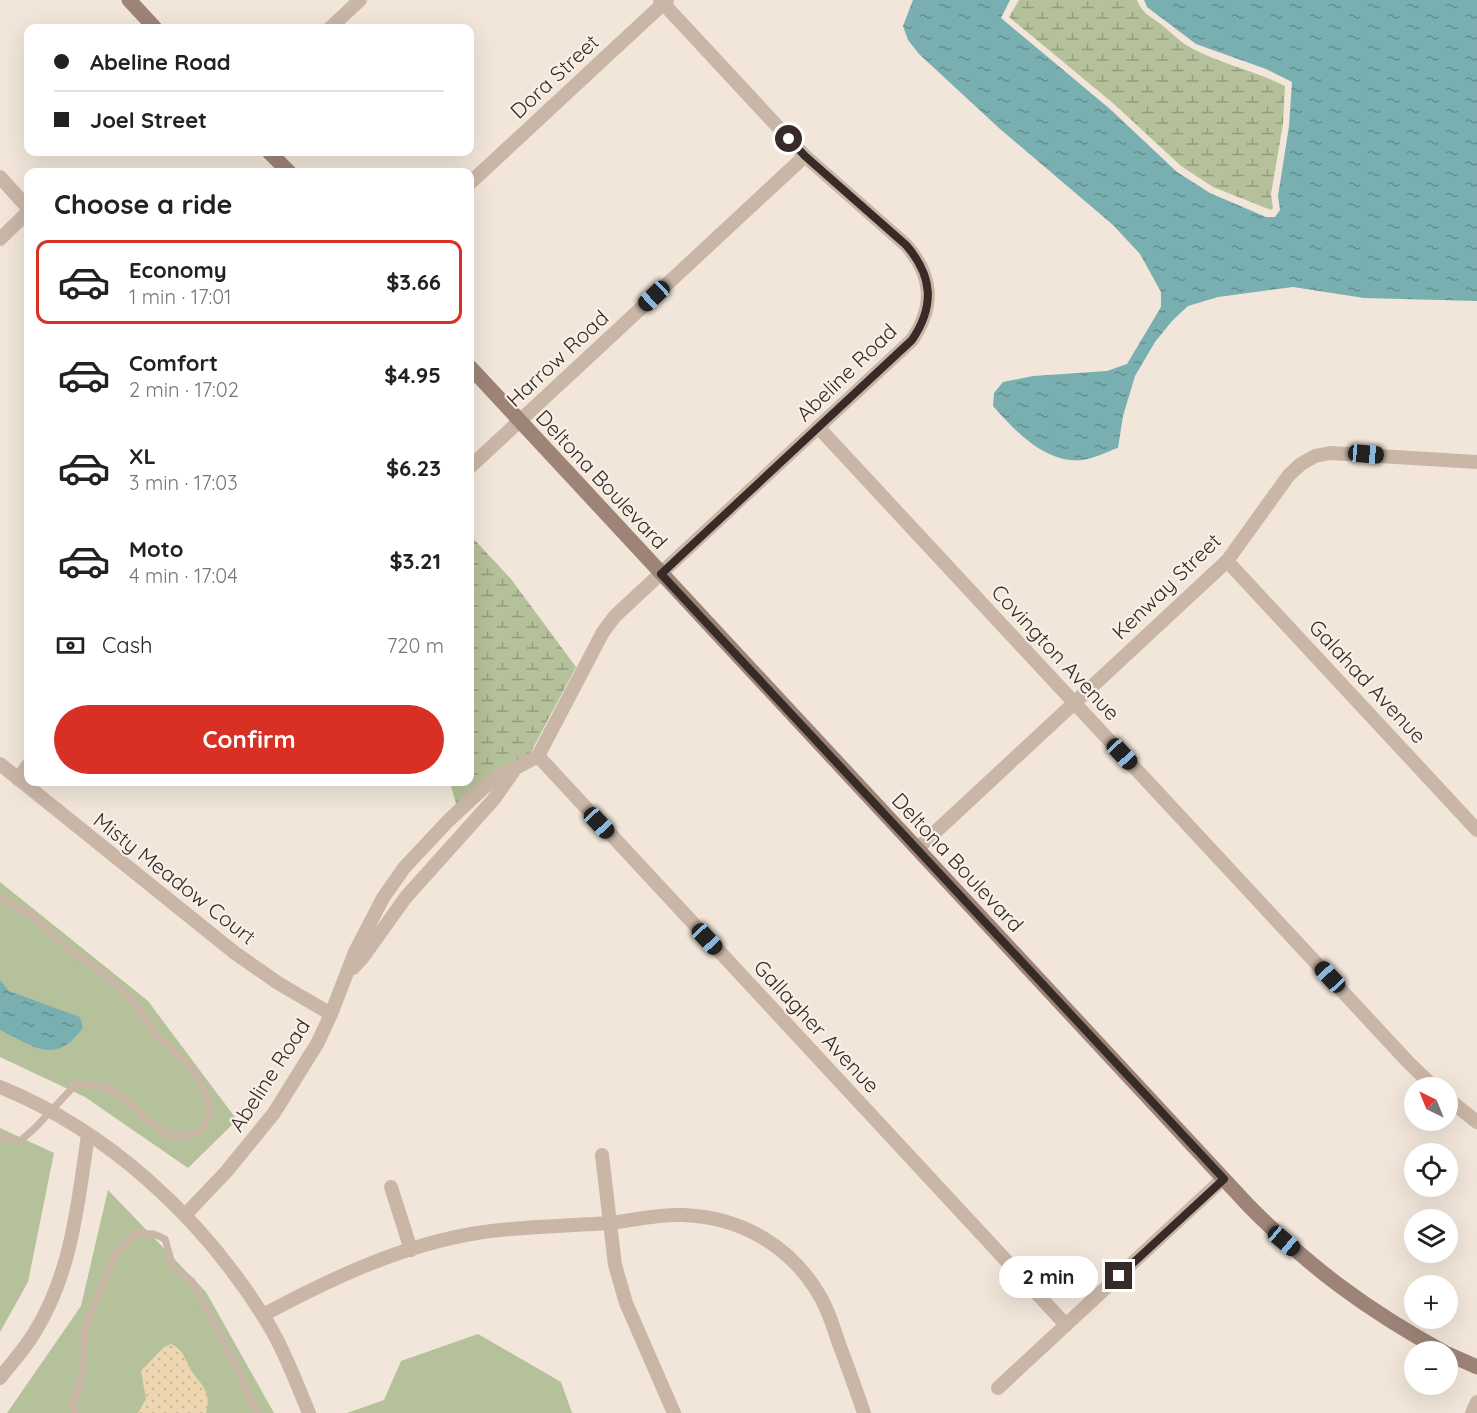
<!DOCTYPE html>
<html lang="en">
<head>
<meta charset="utf-8">
<style>
  body { margin:0; font-family:Quicksand,sans-serif; background:#f6f6f6; color:#222; height:100vh; display:flex; flex-direction:column; font-size:22px; white-space:nowrap }
  * { box-sizing:border-box; margin:0 }
  p { font-size:20px; color:#767676 }
  .icon { flex:none; width:33px; height:33px; fill:none; stroke:currentColor; stroke-width:2; stroke-linecap:round; stroke-linejoin:round }
  .map { position:relative; flex:1; overflow:hidden }
  .panel { position:absolute; left:24px; top:168px; width:450px; height:618px; display:flex; flex-direction:column; background:#fff; border-radius:12px; box-shadow:0 6px 24px #0002 }
  .panel>* { flex:none }
  .guide { position:absolute; left:24px; top:24px; width:450px; height:132px; border-radius:12px; box-shadow:0 6px 24px #0002; display:grid; align-content:center; height:132px; padding:0 30px; background:#fff }
  .needle { width:39px; rotate:317deg }
  .tools { position:absolute; left:1404px; top:1077px; display:grid; gap:12px }
  .tools a { display:grid; place-items:center; width:54px; height:54px; border-radius:50%; background:#fff; box-shadow:0 6px 24px #0002; font-size:30px }
  .end { position:absolute; width:27px; height:27px; margin:-14px; border:8px solid #362b27; background:#fff; box-shadow:0 0 0 3px #fff }
  .from { border-radius:50% }
  .bubble { position:absolute; height:42px; border-radius:21px; background:#fff; box-shadow:0 6px 24px #0002; font-size:20px; font-weight:800; line-height:42px; text-align:center }
  .car { position:absolute; width:18px; height:36px; margin:-18px -9px; border-radius:8px; box-shadow:0 0 4px 2px #0007; background:linear-gradient(#222 24%,#8ab4d8 0 40%,#222 0 76%,#8ab4d8 0 86%,#222 0) }
  .guide b { display:flex; align-items:center; gap:21px; height:57px; font-size:22px }
  .guide b+b { border-top:2px solid #e0e0e0 }
  .guide i { width:15px; height:15px; background:#222 }
  ul { padding:0; list-style:none }
  li { display:flex; align-items:center; gap:18px; height:84px; margin:0 12px 9px; padding:0 18px; border:3px solid transparent; border-radius:12px }
  li div { flex:1 }
  li b { display:block; font-size:22px }
  li em { font-style:normal; font-weight:800 }
  li.active { border-color:#d93025 }
  li>.icon { width:54px; height:54px; stroke-width:1.5 }
  h2 { padding:0 30px; font-size:27px; line-height:72px }
  .pay { display:flex; align-items:center; gap:15px; height:66px; padding:0 30px; font-size:22px }
  .pay p { margin-inline-start:auto }
  .action { display:flex; gap:12px; margin-top:auto; padding:12px 30px }
  .action a { flex:1; height:69px; border-radius:36px; background:#d93025; color:#fff; font-size:24px; font-weight:800; line-height:69px; text-align:center }
  .map>svg:first-child { display:block }
  .green { fill:#b5c19a }
  .wetland { fill:url(#wetland-marsh) }
  .sand { fill:url(#sand-dots) }
  .water { fill:url(#water-ripples) }
  .lines { fill:none; stroke-linecap:round; stroke-linejoin:round }
  .lane { stroke:#cab6a6; stroke-width:7 }
  .street { stroke:#cab6a6; stroke-width:14 }
  .secondary { stroke:#9e8477; stroke-width:15 }
  .route { stroke:#362b27; stroke-width:8 }
  .labels { text-anchor:middle; dominant-baseline:central; stroke-width:4.5; stroke-linejoin:round; paint-order:stroke }
  .street-label { font-size:21px; fill:#362b27; stroke:#faf0e7 }
</style>
</head>
<body>
<div class="map">
<svg width="1477" height="1413" viewBox="0 0 1477 1413">
  <defs>
    <pattern id="wetland-marsh" width="20" height="14" patternUnits="userSpaceOnUse" patternTransform="scale(1.5)"><rect width="20" height="14" fill="#b5c19a"/><path d="M1 5h8M5 5V1M11 12h8M15 12V8" fill="none" stroke="#949d7e"/></pattern>
    <pattern id="sand-dots" width="8" height="8" patternUnits="userSpaceOnUse" patternTransform="scale(1.5)"><rect width="8" height="8" fill="#eed7b0"/><path d="M2 2h.1M6 6h.1" fill="none" stroke="#cdb997" stroke-width="1.8" stroke-linecap="round"/></pattern>
    <pattern id="water-ripples" width="26" height="14" patternUnits="userSpaceOnUse" patternTransform="scale(1.5)"><rect width="26" height="14" fill="#79afb0"/><path d="M2 4q2-2 4 0t4 0M15 11q2-2 4 0t4 0" fill="none" stroke="#648f8f"/></pattern>
  </defs>
  <rect width="100%" height="100%" fill="#f2e6da"/>
  <!-- green -->
  <g class="green">
    <polygon points="0,882 148,1001 237,1120 188,1168 85,1097 0,1057"/>
    <polygon points="0,1128 54,1153 28,1282 0,1332"/>
    <polygon points="108,1190 206,1292 274,1413 7,1413 81,1306"/>
    <polygon points="478,1334 561,1382 572,1413 347,1413 384,1400 401,1361"/>
  </g>
  <!-- wetland -->
  <g class="wetland">
    <path d="M1019 0H1137C1142 14 1152 17 1163 26 1173 34 1181 43 1193 49 1222 64 1255 71 1285 86L1283 124 1271 194 1273 208 1271 210 1213 187 1181 166 1114 104 1009 17Z"/>
    <polygon points="470,535 511,579 576,667 524,765 458,812 450,782 470,782"/>
  </g>
  <!-- sand -->
  <path class="sand" d="M171 1344C184 1350 184 1358 191 1370 202 1387 212 1391 206 1413H138L146 1399 141 1371 164 1347Z"/>
  <!-- water -->
  <g class="water">
    <path d="M913 0H1010L1001 18 1110 109 1177 172 1210 193 1266 217H1275L1280 210 1278 196 1289 126 1292 82 1266 69 1196 44 1147 7 1144 0H1477V301L1364 298 1293 287 1218 297 1188 306 1172 321 1155 342 1135 376 1123 416 1118 448C1106 452 1093 459 1082 460 1046 464 1015 431 993 406L994 393 1003 382 1033 376 1107 371 1127 364 1161 307V292L1140 254 1113 225 1000 129 919 54 908 40 903 26Z"/>
    <path d="M0 980 9 991 80 1017 83 1028C54 1066 36 1047 0 1030Z"/>
  </g>
  <g class="lines">
    <!-- lane -->
    <g class="lane">
      <polyline points="0,898 31,915 69,949 105,975 133,1001 157,1036 181,1058 197,1076 208,1101 210,1115 200,1131 182,1137 168,1136 140,1114 124,1098 105,1087 76,1084 35,1128 20,1141 4,1138 0,1134"/>
      <polyline points="74,1413 73,1403 79,1387 84,1366 84,1335 91,1312 115,1255 136,1233 154,1234 165,1239 173,1267 192,1281 241,1377 257,1413"/>
    </g>
    <!-- street -->
    <g class="street">
      <polyline points="330,28 360,0"/>
      <polyline points="0,177 28,208"/>
      <polyline points="470,183 667,0"/>
      <polyline points="0,239 28,212"/>
      <polyline points="819,428 1409,1063 1435,1088"/>
      <polyline points="470,467 805,156"/>
      <polyline points="1227,561 1477,830"/>
      <polyline points="538,756 1066,1325"/>
      <polyline points="0,764 235,953 278,983 331,1014"/>
      <polyline points="18,779 28,765"/>
      <polyline points="917,849 1227,561 1289,475 1301,464 1315,456 1330,453 1477,462"/>
      <polyline points="353,968 363,957 406,897 494,799 513,772"/>
      <path d="M0 1087C108 1131 200 1216 262 1314 282 1344 295 1380 309 1413"/>
      <polyline points="1448,1099 1477,1122"/>
      <polyline points="391,1187 411,1250"/>
      <path d="M185 1215 226 1172 274 1113 317 1044 331 1014 355 952 383 898 404 868 448 821 491 781 538 756 603 632 615 616 912 340C935 306 933 276 906 245L805 156 660 0"/>
      <path d="M263 1315C330 1279 402 1245 477 1233 520 1226 566 1226 610 1223L602 1155"/>
      <path d="M0 1378C12 1362 26 1348 36 1330 72 1271 78 1202 88 1135"/>
      <polyline points="998,1388 1223,1179"/>
      <path d="M674 1413 626 1303 615 1265 610 1223C633 1220 659 1214 683 1215 741 1217 792 1246 821 1298 829 1312 834 1329 839 1344 848 1367 856 1390 864 1413"/>
      <polyline points="1472,1413 1477,1402"/>
    </g>
    <!-- secondary -->
    <g class="secondary">
      <polyline points="129,0 155,28"/>
      <polyline points="269,152 289,172"/>
      <path d="M470 367 1248 1205C1309 1267 1367 1310 1444 1352"/>
      <polyline points="1448,1354 1477,1367"/>
    </g>
  </g>
  <g class="lines">
    <!-- route -->
    <path class="route" d="M789 139 805 156 906 245C933 276 935 306 912 340L661 574 1224 1179 1119 1276"/>
  </g>
  <g class="labels">
    <!-- street labels -->
    <g class="street-label">
      <text transform="translate(554 76) rotate(-43)">Dora Street</text>
      <text transform="translate(557 358) rotate(-43)">Harrow Road</text>
      <text transform="translate(846 372) rotate(-44)">Abeline Road</text>
      <text transform="translate(602 479) rotate(47)">Deltona Boulevard</text>
      <text transform="translate(1166 586) rotate(-44)">Kenway Street</text>
      <text transform="translate(1056 652) rotate(47)">Covington Avenue</text>
      <text transform="translate(1368 681) rotate(47)">Galahad Avenue</text>
      <text transform="translate(958 862) rotate(47)">Deltona Boulevard</text>
      <text transform="translate(175 878) rotate(38)">Misty Meadow Court</text>
      <text transform="translate(817 1026) rotate(47)">Gallagher Avenue</text>
      <text transform="translate(269 1075) rotate(-57)">Abeline Road</text>
    </g>
  </g>
</svg>
<div class="tools">
<a><svg class="needle" viewBox="-14 -14 28 28"><path d="M0-13l5 13h-10z" fill="#e53935"/><path d="M0 13l5-13h-10z" fill="#767676"/></svg></a>
<a><svg class="icon" aria-label="locate" viewBox="0 0 24 24"><circle cx="12" cy="12" r="6"/><path d="M12 2v4M12 18v4M2 12h4M18 12h4"/></svg></a>
<a><svg class="icon" aria-label="layers" viewBox="0 0 24 24"><path d="M12 4l9 5-9 5-9-5zM3 14l9 5 9-5"/></svg></a>
<a>+</a>
<a>−</a>
</div>
<i class="end from" style="left:789px;top:139px"></i>
<i class="end" style="left:1119px;top:1276px"></i>
<div class="bubble" style="left:999px;top:1256px;width:99px">2 min</div>
<i class="car" style="left:654px;top:296px;rotate:227deg"></i>
<i class="car" style="left:1366px;top:454px;rotate:95deg"></i>
<i class="car" style="left:1122px;top:754px;rotate:137deg"></i>
<i class="car" style="left:599px;top:823px;rotate:137deg"></i>
<i class="car" style="left:707px;top:939px;rotate:137deg"></i>
<i class="car" style="left:1330px;top:977px;rotate:317deg"></i>
<i class="car" style="left:1284px;top:1241px;rotate:130deg"></i>
<div class="guide">
<b><i class="from"></i>Abeline Road</b>
<b><i></i>Joel Street</b>
</div>
<section class="panel">
<h2>Choose a ride</h2>
<ul>
<li class="active"><svg class="icon" aria-label="car" viewBox="0 0 24 24"><path d="M5 17H2v-5l4-1 3-4h7l3 4 3 1v5h-3M9 17h6M6 11h13"/><circle cx="7" cy="17" r="2"/><circle cx="17" cy="17" r="2"/></svg><div><b>Economy</b><p>1 min · 17:01</p></div><em>$3.66</em></li>
<li><svg class="icon" aria-label="car" viewBox="0 0 24 24"><path d="M5 17H2v-5l4-1 3-4h7l3 4 3 1v5h-3M9 17h6M6 11h13"/><circle cx="7" cy="17" r="2"/><circle cx="17" cy="17" r="2"/></svg><div><b>Comfort</b><p>2 min · 17:02</p></div><em>$4.95</em></li>
<li><svg class="icon" aria-label="car" viewBox="0 0 24 24"><path d="M5 17H2v-5l4-1 3-4h7l3 4 3 1v5h-3M9 17h6M6 11h13"/><circle cx="7" cy="17" r="2"/><circle cx="17" cy="17" r="2"/></svg><div><b>XL</b><p>3 min · 17:03</p></div><em>$6.23</em></li>
<li><svg class="icon" aria-label="car" viewBox="0 0 24 24"><path d="M5 17H2v-5l4-1 3-4h7l3 4 3 1v5h-3M9 17h6M6 11h13"/><circle cx="7" cy="17" r="2"/><circle cx="17" cy="17" r="2"/></svg><div><b>Moto</b><p>4 min · 17:04</p></div><em>$3.21</em></li>
</ul>
<div class="pay"><svg class="icon" aria-label="cash" viewBox="0 0 24 24"><path d="M3 7h18v10H3z"/><circle cx="12" cy="12" r="2"/></svg>Cash<p>720 m</p></div>
<div class="action"><a>Confirm</a></div>
</section>
</div>
</body>
</html>
